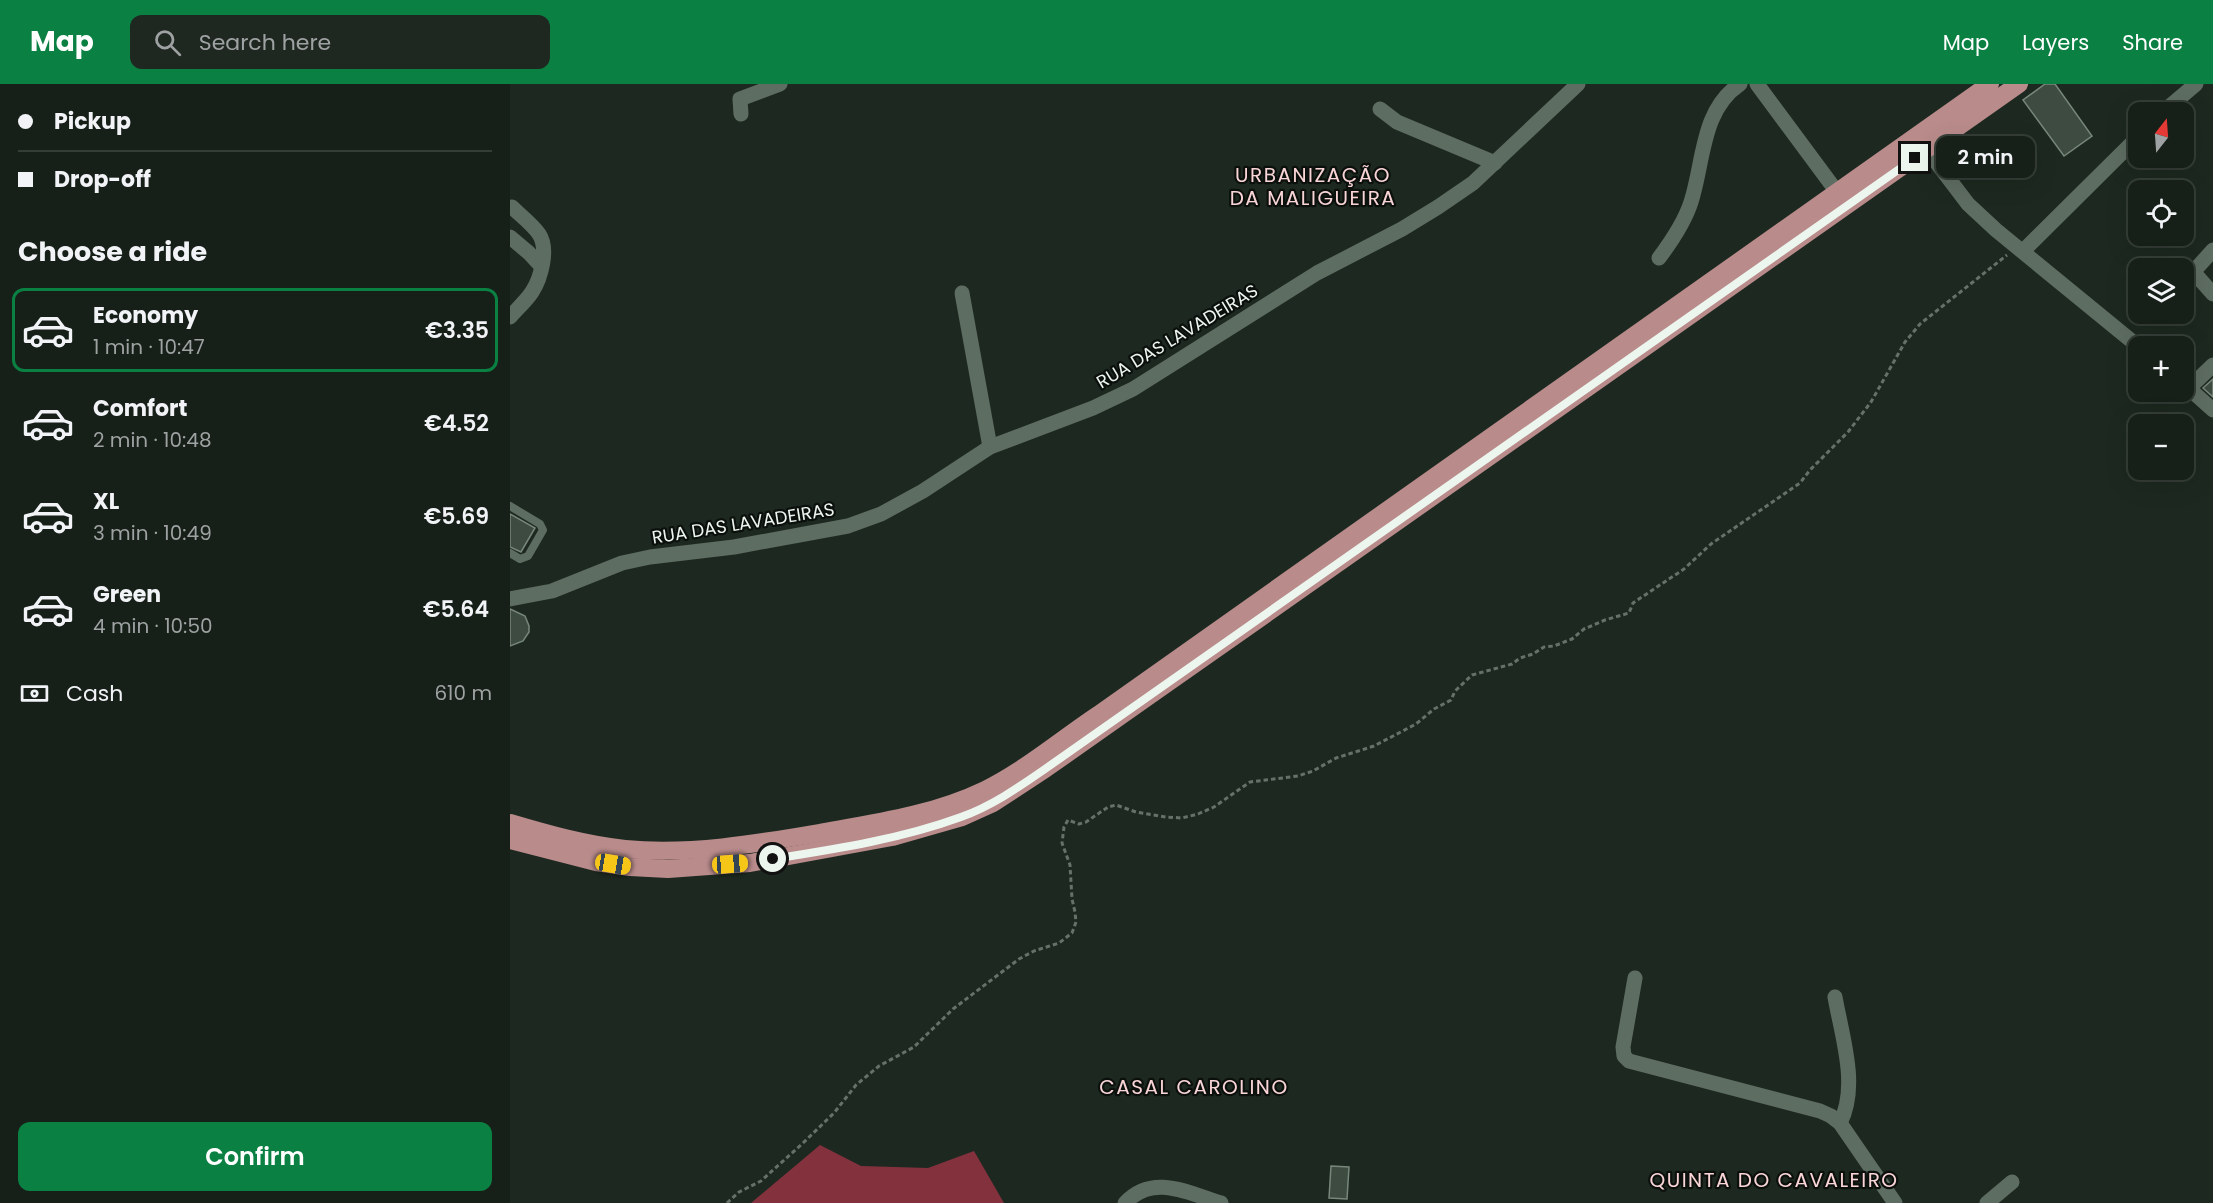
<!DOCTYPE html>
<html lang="en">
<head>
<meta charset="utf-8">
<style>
  body { margin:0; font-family:Poppins,sans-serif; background:#1f2721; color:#f1f3f6; height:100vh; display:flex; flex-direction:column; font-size:22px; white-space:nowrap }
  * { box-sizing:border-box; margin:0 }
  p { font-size:20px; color:#9ea2a2 }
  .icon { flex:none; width:33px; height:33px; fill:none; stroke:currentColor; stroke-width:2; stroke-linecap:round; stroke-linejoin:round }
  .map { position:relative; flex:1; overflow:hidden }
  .panel { display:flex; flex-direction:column; background:#161f18; width:510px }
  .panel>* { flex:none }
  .hud { display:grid; align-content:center; height:132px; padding:0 18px; background:#161f18 }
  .needle { width:39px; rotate:17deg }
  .buttons { position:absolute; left:1618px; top:18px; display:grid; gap:12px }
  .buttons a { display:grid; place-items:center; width:66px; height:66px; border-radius:12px; background:#161f18; box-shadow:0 6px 24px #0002,0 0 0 2px #353d37; font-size:30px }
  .end { position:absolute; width:27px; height:27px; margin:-14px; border:8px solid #ecf5ee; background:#111; box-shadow:0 0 0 3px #111 }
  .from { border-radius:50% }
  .bubble { position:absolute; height:42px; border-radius:12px; background:#161f18; box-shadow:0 6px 24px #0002,0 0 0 2px #353d37; font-size:20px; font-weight:600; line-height:42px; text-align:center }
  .car { position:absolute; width:18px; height:36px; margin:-18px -9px; border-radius:8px; box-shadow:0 0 4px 2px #0007; background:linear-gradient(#f5c518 24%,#345 0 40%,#f5c518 0 76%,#345 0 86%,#f5c518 0) }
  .hud b { display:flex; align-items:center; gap:21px; height:57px; font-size:22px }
  .hud b+b { border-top:2px solid #353d37 }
  .hud i { width:15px; height:15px; background:#f1f3f6 }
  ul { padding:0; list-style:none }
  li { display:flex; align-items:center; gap:18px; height:84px; margin:0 12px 9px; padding:0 6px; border:3px solid transparent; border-radius:12px }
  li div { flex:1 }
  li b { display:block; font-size:22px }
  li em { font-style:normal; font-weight:600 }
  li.active { border-color:#0b8043 }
  li>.icon { width:54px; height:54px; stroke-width:1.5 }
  h2 { padding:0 18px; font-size:27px; line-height:72px }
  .pay { display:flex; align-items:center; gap:15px; height:66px; padding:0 18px; font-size:22px }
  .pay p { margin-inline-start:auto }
  .primary-button { display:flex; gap:12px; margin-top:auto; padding:12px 18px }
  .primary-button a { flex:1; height:69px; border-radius:12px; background:#0b8043; color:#fff; font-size:24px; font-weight:600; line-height:69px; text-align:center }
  header { display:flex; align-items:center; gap:36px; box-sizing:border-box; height:84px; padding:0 30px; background:#0b8043; color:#fff }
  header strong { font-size:28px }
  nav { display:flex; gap:33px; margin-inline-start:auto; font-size:21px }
  .search { width:420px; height:54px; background:#1f2721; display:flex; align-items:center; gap:15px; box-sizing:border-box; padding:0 21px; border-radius:12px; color:#9ea2a2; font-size:22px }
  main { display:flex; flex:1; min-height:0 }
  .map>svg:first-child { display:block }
  .forest { fill:#84313e }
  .building { fill:#3d4b40; stroke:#78877b; stroke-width:1.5 }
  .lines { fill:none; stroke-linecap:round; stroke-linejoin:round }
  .path { stroke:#667169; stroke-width:3; stroke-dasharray:4.5 3; stroke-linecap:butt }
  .lane { stroke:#5e6d62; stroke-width:8 }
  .street { stroke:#5e6d62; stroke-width:15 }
  .primary { stroke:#b98b8b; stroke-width:18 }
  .route { stroke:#ecf5ee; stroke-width:8 }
  .labels { text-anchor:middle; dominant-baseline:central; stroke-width:4.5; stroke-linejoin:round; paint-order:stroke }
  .street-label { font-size:18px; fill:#ecf5ee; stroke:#0b100c }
  .neighbourhood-label { font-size:20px; letter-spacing:1.5px; fill:#f9d5d7; stroke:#0b100c }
</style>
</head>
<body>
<header>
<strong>Map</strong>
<div class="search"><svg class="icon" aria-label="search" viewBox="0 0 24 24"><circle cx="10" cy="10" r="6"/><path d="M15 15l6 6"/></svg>Search here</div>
<nav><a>Map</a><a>Layers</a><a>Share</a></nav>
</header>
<main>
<section class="panel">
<div class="hud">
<b><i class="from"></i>Pickup</b>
<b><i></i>Drop-off</b>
</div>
<h2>Choose a ride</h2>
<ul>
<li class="active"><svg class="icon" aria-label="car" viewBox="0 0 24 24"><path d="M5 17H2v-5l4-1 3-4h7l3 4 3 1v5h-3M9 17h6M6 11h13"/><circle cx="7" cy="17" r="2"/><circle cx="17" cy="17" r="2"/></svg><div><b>Economy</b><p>1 min · 10:47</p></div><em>€3.35</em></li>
<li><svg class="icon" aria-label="car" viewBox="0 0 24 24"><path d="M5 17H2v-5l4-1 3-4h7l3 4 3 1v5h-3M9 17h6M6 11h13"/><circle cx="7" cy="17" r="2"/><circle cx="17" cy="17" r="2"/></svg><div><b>Comfort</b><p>2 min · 10:48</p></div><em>€4.52</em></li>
<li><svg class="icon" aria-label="car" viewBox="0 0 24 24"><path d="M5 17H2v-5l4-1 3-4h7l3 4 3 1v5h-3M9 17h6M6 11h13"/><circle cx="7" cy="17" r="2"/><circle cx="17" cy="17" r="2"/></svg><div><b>XL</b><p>3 min · 10:49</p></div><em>€5.69</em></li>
<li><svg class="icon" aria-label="car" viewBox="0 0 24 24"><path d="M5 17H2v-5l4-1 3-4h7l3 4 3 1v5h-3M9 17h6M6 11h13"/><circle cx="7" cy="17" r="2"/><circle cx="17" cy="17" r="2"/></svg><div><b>Green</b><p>4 min · 10:50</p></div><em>€5.64</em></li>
</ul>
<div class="pay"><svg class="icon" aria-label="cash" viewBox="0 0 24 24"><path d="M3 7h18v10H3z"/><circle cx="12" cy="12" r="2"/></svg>Cash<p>610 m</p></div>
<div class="primary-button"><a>Confirm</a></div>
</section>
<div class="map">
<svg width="1703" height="1119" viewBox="0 0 1703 1119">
  <rect width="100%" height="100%" fill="#1d2920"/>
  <!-- forest -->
  <polygon class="forest" points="310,1061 351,1082 418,1084 464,1067 494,1119 241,1119"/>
  <!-- building -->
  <g class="building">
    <polygon points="1535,0 1545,0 1582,52 1554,72 1513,16"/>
    <polygon points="1703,295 1703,313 1693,304"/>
    <polygon points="0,430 25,444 11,468 0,463"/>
    <polygon points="0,525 15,532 19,542 19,548 13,557 0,562"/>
    <polygon points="821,1082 839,1083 837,1115 819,1114"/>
  </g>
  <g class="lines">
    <!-- path -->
    <polyline class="path" points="217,1119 229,1108 251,1097 293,1059 324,1029 346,1001 369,982 404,963 443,925 509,875 524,867 549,859 562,849 566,838 565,828 562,815 560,781 552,759 554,743 558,736 569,740 576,738 598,723 606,721 626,728 656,733 672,734 688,730 704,723 740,698 788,692 803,687 826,674 864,662 906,640 924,625 941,616 945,607 962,591 1002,580 1010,574 1023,570 1034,563 1044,562 1062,555 1074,545 1095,536 1119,529 1123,519 1174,485 1201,460 1290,399 1300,386 1338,348 1361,318 1395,258 1410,240 1497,171"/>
    <!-- lane -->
    <polyline class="lane" points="0,422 30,440 33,446 18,472 10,475 0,469"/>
    <!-- street -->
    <g class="street">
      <polyline points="1247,0 1327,108"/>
      <polyline points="870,25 887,38 985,79"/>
      <polyline points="1653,28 1686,0"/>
      <polyline points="231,30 230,15 270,0"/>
      <polyline points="1417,66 1458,120 1486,146 1629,263"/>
      <polyline points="0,153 19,169 31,182"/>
      <polyline points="1703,166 1685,186 1687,192 1703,210"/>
      <polyline points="1513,167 1629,52"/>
      <path d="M1149 174C1161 158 1175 137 1181 118 1194 78 1191 26 1230 0"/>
      <polyline points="452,209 480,363"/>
      <path d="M0 233C7 225 16 217 22 208 31 194 39 165 29 150 22 140 11 132 2 123"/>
      <polyline points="1674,300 1703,326"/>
      <polyline points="1679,304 1703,281"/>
      <polyline points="0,515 42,507 112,479 140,473 224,463 338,442 371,430 413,407 480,363 583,324 623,305 807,189 892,145 928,123 963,99 1068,0"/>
      <polyline points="1125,894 1113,963 1114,972 1119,977 1310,1027 1321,1032 1330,1039 1385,1119"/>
      <path d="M1325 913C1332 953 1349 1002 1330 1039"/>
      <path d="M615 1119C643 1089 678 1109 711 1119"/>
      <polyline points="1477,1119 1502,1098"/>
    </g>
    <!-- primary -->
    <g class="primary">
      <path d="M0 739C37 750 76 761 115 765 180 771 245 760 309 749 365 739 423 731 475 706 514 687 552 655 588 631L1480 0"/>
      <polyline points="0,756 86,778 120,783 158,785 240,779 382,753 452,733 483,719 535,685 636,614 1509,0"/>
    </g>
  </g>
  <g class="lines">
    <!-- route -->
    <path class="route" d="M263 775C326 765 391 755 451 733 482 722 509 703 535 685L1405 74"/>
  </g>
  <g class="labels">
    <!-- street labels -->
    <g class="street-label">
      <text transform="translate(667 252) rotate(-31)">RUA DAS LAVADEIRAS</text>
      <text transform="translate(233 439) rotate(-9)">RUA DAS LAVADEIRAS</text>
    </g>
    <!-- neighbourhood labels -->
    <g class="neighbourhood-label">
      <text x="803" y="91">URBANIZAÇÃO<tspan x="803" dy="23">DA MALIGUEIRA</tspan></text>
      <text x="684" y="1003">CASAL CAROLINO</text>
      <text x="1264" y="1096">QUINTA DO CAVALEIRO</text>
    </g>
  </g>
</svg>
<div class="buttons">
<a><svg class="needle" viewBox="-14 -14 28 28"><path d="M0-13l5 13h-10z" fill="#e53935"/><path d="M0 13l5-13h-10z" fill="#9ea2a2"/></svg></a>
<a><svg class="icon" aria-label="locate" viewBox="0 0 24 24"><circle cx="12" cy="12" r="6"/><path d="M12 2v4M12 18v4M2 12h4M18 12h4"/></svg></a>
<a><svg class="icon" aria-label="layers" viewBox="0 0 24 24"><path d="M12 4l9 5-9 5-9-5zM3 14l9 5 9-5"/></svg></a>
<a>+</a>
<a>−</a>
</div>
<i class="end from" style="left:263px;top:775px"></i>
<i class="end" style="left:1405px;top:74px"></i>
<div class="bubble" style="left:1426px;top:52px;width:99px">2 min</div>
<i class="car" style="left:103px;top:780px;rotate:99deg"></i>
<i class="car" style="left:220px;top:780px;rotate:86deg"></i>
</div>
</main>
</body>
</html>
